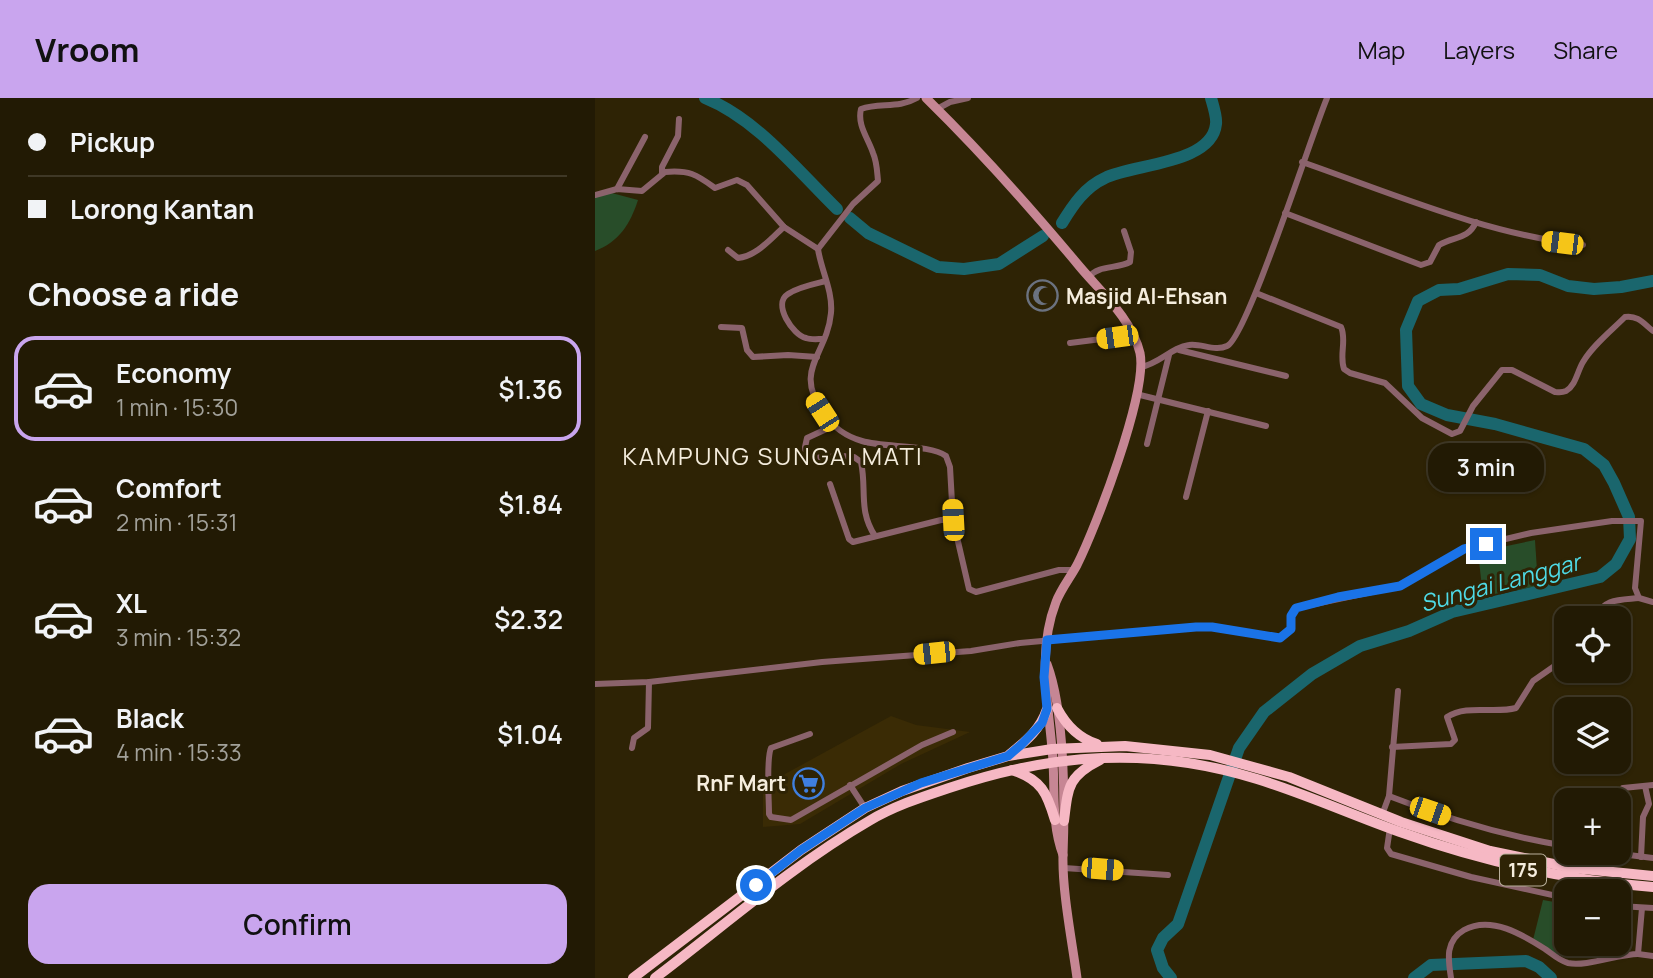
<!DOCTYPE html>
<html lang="en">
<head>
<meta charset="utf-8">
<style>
  body { margin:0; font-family:Manrope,sans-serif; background:#2e2713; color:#f1f3f6; height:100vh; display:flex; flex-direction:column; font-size:26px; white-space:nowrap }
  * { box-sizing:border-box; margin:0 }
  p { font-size:23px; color:#a2a19a }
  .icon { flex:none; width:38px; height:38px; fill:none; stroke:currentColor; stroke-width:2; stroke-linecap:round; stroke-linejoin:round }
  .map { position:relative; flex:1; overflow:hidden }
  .drawer { display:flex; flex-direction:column; background:#221a04; width:595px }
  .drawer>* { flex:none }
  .hud { display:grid; align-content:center; height:154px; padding:0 28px; background:#221a04 }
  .fabs { position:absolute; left:959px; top:508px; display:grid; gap:14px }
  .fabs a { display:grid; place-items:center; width:77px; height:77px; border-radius:14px; background:#221a04; box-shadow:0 2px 5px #0004,0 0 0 2px #3f3826; font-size:35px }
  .end { position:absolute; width:32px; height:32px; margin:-16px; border:9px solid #1a73e8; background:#fff; box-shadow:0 0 0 4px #fff }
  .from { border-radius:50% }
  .bubble { position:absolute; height:49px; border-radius:21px; background:#221a04; box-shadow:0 2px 5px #0004,0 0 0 2px #3f3826; font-size:23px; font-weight:600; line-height:49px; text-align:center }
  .car { position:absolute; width:21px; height:42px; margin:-21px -10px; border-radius:9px; box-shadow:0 0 5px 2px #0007; background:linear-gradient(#f5c518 24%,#345 0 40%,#f5c518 0 76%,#345 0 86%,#f5c518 0) }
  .hud b { display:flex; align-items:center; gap:24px; height:66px; font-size:26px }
  .hud b+b { border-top:2px solid #3f3826 }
  .hud i { width:18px; height:18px; background:#f1f3f6 }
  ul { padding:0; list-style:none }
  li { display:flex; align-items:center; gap:21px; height:105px; margin:0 14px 10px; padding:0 14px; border:4px solid transparent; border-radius:21px }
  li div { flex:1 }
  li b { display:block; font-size:26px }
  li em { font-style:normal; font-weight:600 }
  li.active { border-color:#c9a5ee }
  li>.icon { width:63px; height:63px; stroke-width:1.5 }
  h2 { padding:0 28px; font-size:32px; line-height:84px }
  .primary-button { display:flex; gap:14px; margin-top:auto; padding:14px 28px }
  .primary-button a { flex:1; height:80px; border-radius:21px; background:#c9a5ee; color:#111; font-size:28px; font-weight:600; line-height:80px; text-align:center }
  header { display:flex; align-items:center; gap:42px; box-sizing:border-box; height:98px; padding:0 35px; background:#c9a5ee; color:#111 }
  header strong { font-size:33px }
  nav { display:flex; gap:38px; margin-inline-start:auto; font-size:24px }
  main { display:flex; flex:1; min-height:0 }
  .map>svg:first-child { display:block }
  .built { fill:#3a2b05 }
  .green { fill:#284d29 }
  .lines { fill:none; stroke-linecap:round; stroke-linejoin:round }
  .river { stroke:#1a666d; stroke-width:12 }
  .minor { stroke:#8b636c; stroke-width:6 }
  .secondary { stroke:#c68694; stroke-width:9 }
  .trunk { stroke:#f6b8c4; stroke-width:10 }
  .route { stroke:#1a73e8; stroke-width:9 }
  .labels { text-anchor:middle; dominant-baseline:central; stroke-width:6; stroke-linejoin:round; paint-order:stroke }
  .shield { fill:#2e2305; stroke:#b9b09c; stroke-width:2 }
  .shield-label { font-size:19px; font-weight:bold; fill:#f5eddd }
  .poi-label { font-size:21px; font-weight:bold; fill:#f5eddd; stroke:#2e2305; text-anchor:start }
  .water-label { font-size:23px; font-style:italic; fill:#4edae6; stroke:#2e2305 }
  .quarter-label { font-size:24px; letter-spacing:2px; fill:#f5eddd; stroke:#2e2305 }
</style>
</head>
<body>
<header>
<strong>Vroom</strong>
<nav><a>Map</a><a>Layers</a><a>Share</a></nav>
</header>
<main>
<section class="drawer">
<div class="hud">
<b><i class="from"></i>Pickup</b>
<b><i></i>Lorong Kantan</b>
</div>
<h2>Choose a ride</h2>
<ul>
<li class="active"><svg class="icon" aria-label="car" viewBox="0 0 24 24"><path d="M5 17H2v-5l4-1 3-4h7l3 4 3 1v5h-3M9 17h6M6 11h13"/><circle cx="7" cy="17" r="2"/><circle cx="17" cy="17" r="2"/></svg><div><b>Economy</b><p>1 min · 15:30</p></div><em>$1.36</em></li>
<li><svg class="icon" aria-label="car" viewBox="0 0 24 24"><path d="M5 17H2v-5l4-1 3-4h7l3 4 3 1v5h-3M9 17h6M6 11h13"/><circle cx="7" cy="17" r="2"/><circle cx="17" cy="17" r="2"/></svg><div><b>Comfort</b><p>2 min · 15:31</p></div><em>$1.84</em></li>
<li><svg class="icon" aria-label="car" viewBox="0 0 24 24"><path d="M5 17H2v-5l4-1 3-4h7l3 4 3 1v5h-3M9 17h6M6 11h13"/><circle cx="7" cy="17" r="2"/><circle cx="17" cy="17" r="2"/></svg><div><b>XL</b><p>3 min · 15:32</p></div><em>$2.32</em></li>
<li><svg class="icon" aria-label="car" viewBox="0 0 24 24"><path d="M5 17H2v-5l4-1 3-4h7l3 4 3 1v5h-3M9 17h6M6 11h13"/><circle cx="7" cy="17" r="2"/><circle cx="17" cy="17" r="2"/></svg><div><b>Black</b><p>4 min · 15:33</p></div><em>$1.04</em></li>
</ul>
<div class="primary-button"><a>Confirm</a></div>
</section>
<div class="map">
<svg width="1058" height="880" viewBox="0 0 1058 880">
  <rect width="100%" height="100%" fill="#2e2305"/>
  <!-- built -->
  <polygon class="built" points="296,618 321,627 375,634 306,666 205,726 168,729 168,688"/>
  <!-- green -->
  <g class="green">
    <path d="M13 94 43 102C35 126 25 143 0 153V98Z"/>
    <polygon points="940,442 943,488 888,498 883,454"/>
    <polygon points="948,802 971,806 971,845 975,845 963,858 938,842"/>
  </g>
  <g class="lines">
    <!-- river -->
    <g class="river">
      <path d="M110 0C162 21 202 72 242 111"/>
      <polyline points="255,120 273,135 343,169 369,171 404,166 448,138"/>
      <path d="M467 125C478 107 490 89 510 80 538 66 617 66 621 26 622 19 618 7 616 0"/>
      <polyline points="576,880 568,870 562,852 568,840 583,826 644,650 669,614 717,576 765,548 814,533 857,514 1005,479 1021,466 1035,441 1034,419 1019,385 1009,367 989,351 900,326 852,317 826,306 813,288 811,232 823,203 844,192 864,191 913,176 945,177 973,188 999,191 1026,189 1058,183"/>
      <polyline points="819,880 836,867 931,863 944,869 956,880"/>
    </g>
    <!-- minor -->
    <g class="minor">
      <polyline points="342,11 355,4 373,0"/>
      <path d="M707 64C799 96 891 136 988 147"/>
      <polyline points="67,76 67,69 83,38 84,21"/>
      <polyline points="22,91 50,39"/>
      <path d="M0 97 22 91 47 93 70 74C94 72 101 76 120 90L142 82 152 87 189 129 223 151"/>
      <path d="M690 115 826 167 835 164 844 147C859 138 873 142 881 124"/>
      <path d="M223 151C226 172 238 193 236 215 232 258 197 271 229 316 239 330 250 338 267 343 289 350 335 346 351 358L355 369 358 422 374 491 381 494 464 472H479"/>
      <path d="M223 151 258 106 283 83C282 73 282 64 278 55 273 40 262 27 266 11 284 4 303 11 322 0"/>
      <path d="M133 152 143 160C162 158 175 141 189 129"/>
      <path d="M494 179C503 167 522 171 535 164L536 154 529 133"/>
      <path d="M661 195 746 229C752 242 744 257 749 271L755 275 790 285 827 320 857 336 865 333 878 308 907 272H917L960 294C964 294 966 295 971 293 981 287 982 274 988 264 998 247 1016 233 1030 219 1043 217 1049 226 1058 233"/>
      <polyline points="126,229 147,230 152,252 158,259 193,257 222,259"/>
      <path d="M228 241C223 241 216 242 211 240 198 237 177 206 193 196 203 189 219 186 231 183"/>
      <polyline points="475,245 538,237"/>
      <polyline points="584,252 691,278"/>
      <path d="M546 269C564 266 577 249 594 247 606 245 620 254 632 248 652 239 717 35 732 0"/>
      <polyline points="541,296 671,328"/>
      <path d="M238 328 212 340 210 349 211 357 217 360 247 358 259 359 266 364C272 392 263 412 280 438"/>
      <polyline points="552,346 574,257"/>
      <polyline points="235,386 254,441 258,444 346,422 358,422"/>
      <polyline points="591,399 613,313"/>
      <path d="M999 520C1010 500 1024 502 1044 500"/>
      <polyline points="0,586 54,584 227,564 376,553 425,545 601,529 617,529 685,540 696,531 696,518 701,510 805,488 869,451 936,435 1017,423 1046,423 1040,490 1044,500 1058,504"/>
      <path d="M215 636 176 650C171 661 174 700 174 716L176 719 196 722 327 647 358 634"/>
      <path d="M797 649 856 646 860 642 852 619C872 606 899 616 921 610L938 583 971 560"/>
      <polyline points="37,650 39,640 53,630 54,584"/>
      <polyline points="255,687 270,710"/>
      <polyline points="1028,690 1058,687"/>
      <path d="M794 698C852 721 910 738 971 748"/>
      <polyline points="787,717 794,698 803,593"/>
      <polyline points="795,730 792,750 796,756 876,779 971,800"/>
      <polyline points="1010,754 1058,760"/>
      <polyline points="1046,759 1048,719 1054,706 1050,688"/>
      <polyline points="469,770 573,777"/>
      <polyline points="1024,808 1058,810"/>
      <polyline points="1043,856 1058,858"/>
      <path d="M856 880C853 861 850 843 869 832 896 817 928 837 950 851 957 856 965 863 973 865 991 869 1024 856 1043 856L1047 810"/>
    </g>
    <!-- secondary -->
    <g class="secondary">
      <path d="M331 0C385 53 436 110 485 169 506 194 537 221 545 255 553 294 501 429 482 467 475 480 466 491 461 504 442 553 453 602 457 651 461 686 455 723 468 757"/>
      <path d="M452 566C470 613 470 706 468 757 467 793 477 843 482 880"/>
    </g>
    <!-- trunk -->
    <g class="trunk">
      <path d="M462 610C471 627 483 640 502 646"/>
      <path d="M415 656C431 643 445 632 452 611"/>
      <path d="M417 672C447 682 452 695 460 722"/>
      <path d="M469 723C473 689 473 678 505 662"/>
      <polyline points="38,880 206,752 270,710 307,693 373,670 413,658 457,651 530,648 615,657 694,679 806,724 895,753 978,770 1058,778"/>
      <path d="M60 880C130 827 198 767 274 723 299 708 327 699 354 690 457 655 557 648 662 681 711 696 757 717 805 734 889 764 969 782 1058 789"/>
    </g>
  </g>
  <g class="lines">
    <!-- route -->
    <polyline class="route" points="161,787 206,752 270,710 326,685 413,658 427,646 447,625 452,611 449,579 452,542 601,529 617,529 685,540 696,531 696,518 701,510 743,499 805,488 869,451 891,446"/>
  </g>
  <!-- icons -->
  <defs>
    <symbol id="mosque-ring" viewBox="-11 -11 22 22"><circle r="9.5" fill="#2e2305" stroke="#6b7280" stroke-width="1.5"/><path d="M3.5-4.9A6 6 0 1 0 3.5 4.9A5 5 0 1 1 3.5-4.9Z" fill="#6b7280"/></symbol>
    <symbol id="supermarket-ring" viewBox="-11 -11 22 22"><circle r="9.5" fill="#2e2305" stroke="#3f7fe0" stroke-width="1.5"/><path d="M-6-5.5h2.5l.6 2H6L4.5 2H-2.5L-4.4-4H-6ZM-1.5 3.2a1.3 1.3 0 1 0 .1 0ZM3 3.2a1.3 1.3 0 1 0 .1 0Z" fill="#3f7fe0"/></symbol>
  </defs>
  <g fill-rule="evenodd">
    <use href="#mosque-ring" x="430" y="180" width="35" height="35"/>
    <use href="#supermarket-ring" x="196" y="668" width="35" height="35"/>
  </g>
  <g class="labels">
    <!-- shield labels -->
    <rect class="shield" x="905" y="756.5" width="46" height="31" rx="5"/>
    <g class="shield-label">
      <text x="928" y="772">175</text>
    </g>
    <!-- poi labels -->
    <g class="poi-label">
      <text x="471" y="198">Masjid Al-Ehsan</text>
      <text x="191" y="685" text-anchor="end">RnF Mart</text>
    </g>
    <!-- water labels -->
    <g class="water-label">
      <text transform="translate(905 484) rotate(-15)">Sungai Langgar</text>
    </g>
    <!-- quarter labels -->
    <g class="quarter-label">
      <text x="178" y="357">KAMPUNG SUNGAI MATI</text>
    </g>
  </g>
</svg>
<div class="fabs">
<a><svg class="icon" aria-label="locate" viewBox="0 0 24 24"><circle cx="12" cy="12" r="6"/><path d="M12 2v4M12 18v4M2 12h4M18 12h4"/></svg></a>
<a><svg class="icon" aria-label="layers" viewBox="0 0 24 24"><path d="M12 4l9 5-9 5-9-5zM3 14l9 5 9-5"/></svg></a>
<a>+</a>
<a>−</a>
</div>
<i class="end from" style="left:161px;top:787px"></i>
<i class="end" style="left:891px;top:446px"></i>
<div class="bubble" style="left:833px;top:345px;width:116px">3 min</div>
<i class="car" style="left:967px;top:145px;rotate:277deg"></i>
<i class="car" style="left:522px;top:239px;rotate:262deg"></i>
<i class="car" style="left:227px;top:314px;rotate:327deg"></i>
<i class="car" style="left:358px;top:422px;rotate:357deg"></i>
<i class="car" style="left:339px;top:555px;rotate:264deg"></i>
<i class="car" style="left:835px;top:713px;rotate:109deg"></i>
<i class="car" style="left:507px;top:771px;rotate:95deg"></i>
</div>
</main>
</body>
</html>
